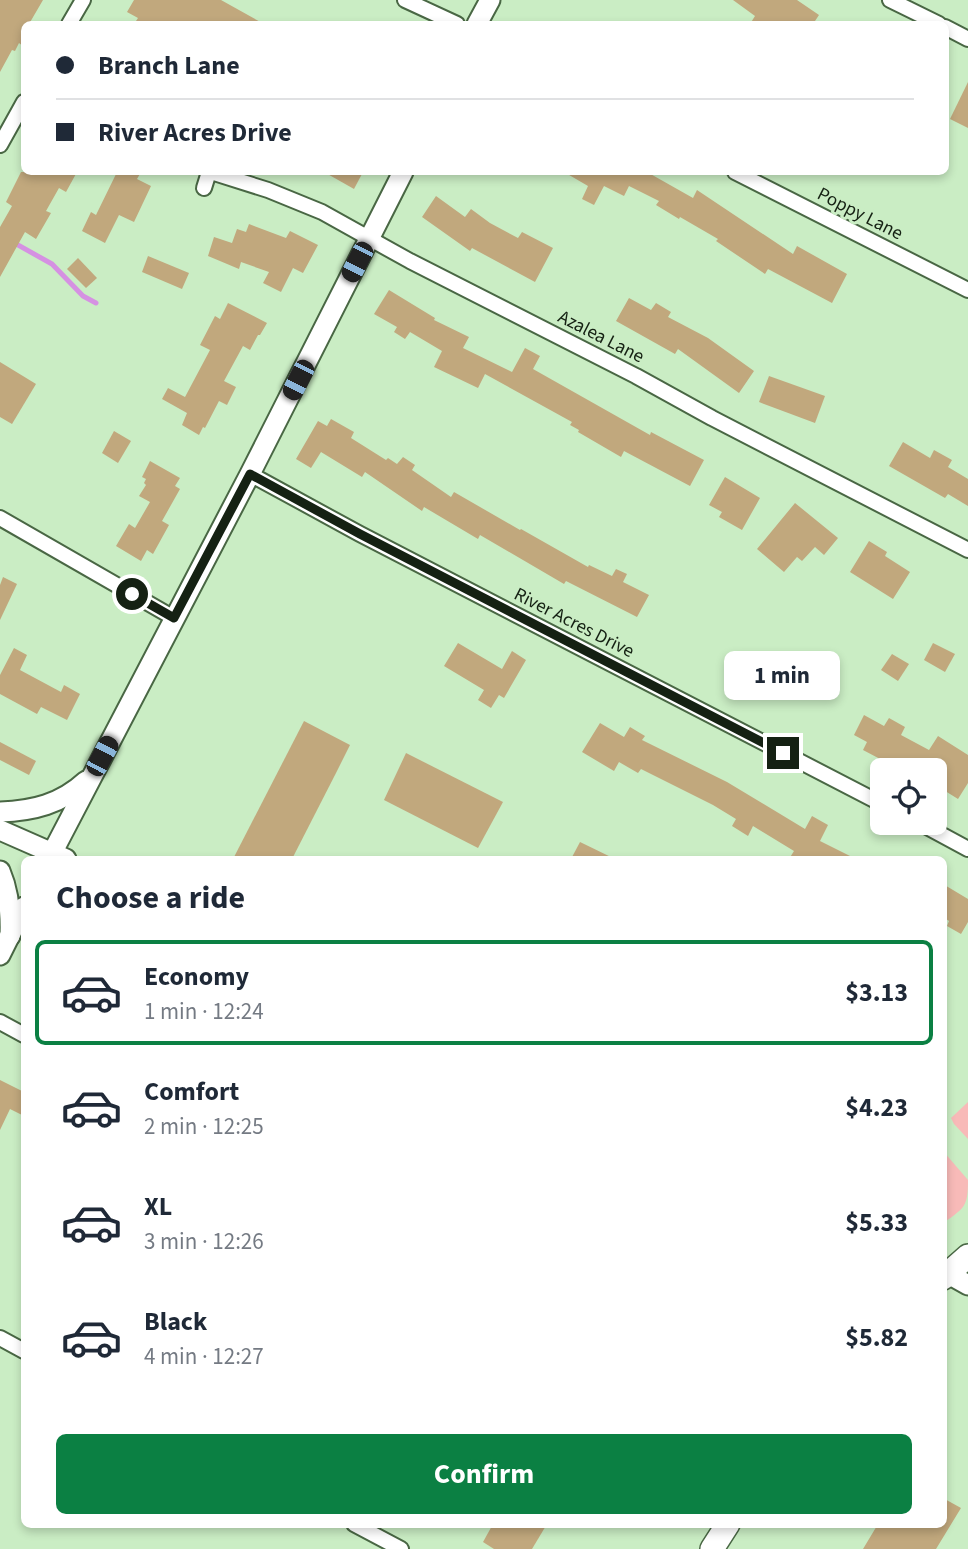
<!DOCTYPE html>
<html lang="en">
<head>
<meta charset="utf-8">
<style>
  body { margin:0; font-family:"Source Sans 3",sans-serif; background:#f2f2f3; color:#1f2937; height:100vh; display:flex; flex-direction:column; font-size:26px; white-space:nowrap }
  * { box-sizing:border-box; margin:0 }
  p { font-size:23px; color:#747a83 }
  .icon { flex:none; width:38px; height:38px; fill:none; stroke:currentColor; stroke-width:2; stroke-linecap:round; stroke-linejoin:round }
  .map { position:relative; flex:1; overflow:hidden }
  .side { position:absolute; left:21px; top:856px; width:926px; height:672px; display:flex; flex-direction:column; background:#fff; border-radius:10px; box-shadow:0 4px 10px #0003 }
  .side>* { flex:none }
  .guide { position:absolute; left:21px; top:21px; width:928px; height:154px; border-radius:10px; box-shadow:0 4px 10px #0003; display:grid; align-content:center; height:154px; padding:0 35px; background:#fff }
  .buttons { position:absolute; left:870px; top:758px; display:grid; gap:14px }
  .buttons a { display:grid; place-items:center; width:77px; height:77px; border-radius:10px; background:#fff; box-shadow:0 4px 10px #0003; font-size:35px }
  .end { position:absolute; width:32px; height:32px; margin:-16px; border:9px solid #152113; background:#fff; box-shadow:0 0 0 4px #fff }
  .from { border-radius:50% }
  .bubble { position:absolute; height:49px; border-radius:10px; background:#fff; box-shadow:0 4px 10px #0003; font-size:23px; font-weight:700; line-height:49px; text-align:center }
  .car { position:absolute; width:21px; height:42px; margin:-21px -10px; border-radius:9px; box-shadow:0 0 5px 2px #0007; background:linear-gradient(#222 24%,#8ab4d8 0 40%,#222 0 76%,#8ab4d8 0 86%,#222 0) }
  .guide b { display:flex; align-items:center; gap:24px; height:66px; font-size:26px }
  .guide b+b { border-top:2px solid #e0e1e3 }
  .guide i { width:18px; height:18px; background:#1f2937 }
  ul { padding:0; list-style:none }
  li { display:flex; align-items:center; gap:21px; height:105px; margin:0 14px 10px; padding:0 21px; border:4px solid transparent; border-radius:10px }
  li div { flex:1 }
  li b { display:block; font-size:26px }
  li em { font-style:normal; font-weight:700 }
  li.on { border-color:#0b8043 }
  li>.icon { width:63px; height:63px; stroke-width:1.5 }
  h2 { padding:0 35px; font-size:32px; line-height:84px }
  .button { display:flex; gap:14px; margin-top:auto; padding:14px 35px }
  .button a { flex:1; height:80px; border-radius:10px; background:#0b8043; color:#fff; font-size:28px; font-weight:700; line-height:80px; text-align:center }
  .map>svg:first-child { display:block }
  .green { fill:#f8bab8 }
  .lines { fill:none; stroke-linecap:round; stroke-linejoin:round }
  .stream { stroke:#d591e2; stroke-width:5 }
  .building { fill:#c1a87d }
  .street-casing { stroke:#496744; stroke-width:18 }
  .secondary-casing { stroke:#496744; stroke-width:23 }
  .primary-casing { stroke:#496744; stroke-width:26 }
  .street { stroke:#fff; stroke-width:14 }
  .secondary { stroke:#fff; stroke-width:19 }
  .primary { stroke:#fff; stroke-width:23 }
  .route { stroke:#152113; stroke-width:9 }
  .labels { text-anchor:middle; dominant-baseline:central; stroke-width:6; stroke-linejoin:round; paint-order:stroke }
  .street-label { font-size:19px; fill:#152113; stroke:#caedc4 }
</style>
</head>
<body>
<div class="map">
<svg width="968" height="1549" viewBox="0 0 968 1549">
  <rect width="100%" height="100%" fill="#caedc4"/>
  <!-- green -->
  <g class="green">
    <polygon points="968,1102 968,1139 954,1124 951,1118"/>
    <path d="M943 1151 968 1180C968 1206 965 1208 943 1223Z"/>
  </g>
  <g class="lines">
    <!-- stream -->
    <polyline class="stream" points="0,235 52,264 83,296 96,303"/>
  </g>
  <!-- building -->
  <g class="building">
    <polygon points="0,0 43,0 29,24 24,24 24,47 19,43 15,51 12,50 0,72"/>
    <polygon points="134,0 221,0 264,24 134,24 138,18 127,12"/>
    <polygon points="733,0 797,0 819,15 813,24 750,24 755,16"/>
    <polygon points="968,82 968,128 950,119"/>
    <polygon points="21,172 77,172 66,192 59,188 46,211 51,213 36,239 25,232 0,277 0,227 12,206 6,202"/>
    <polygon points="117,172 141,172 137,179 151,186 134,222 119,215 105,243 82,231 91,212 96,215"/>
    <polygon points="324,172 363,172 354,189"/>
    <polygon points="564,172 647,172 693,198 697,190 793,254 797,246 847,274 832,303 768,269 765,274 716,241 718,239 680,217 679,219 656,205 659,201 629,186 624,196 604,186 594,205 582,199 588,186"/>
    <polygon points="436,196 465,217 471,209 490,223 518,238 522,232 553,248 535,282 472,248 470,251 422,217"/>
    <polygon points="249,224 286,238 290,231 318,245 303,273 293,268 281,292 263,283 269,272 241,262 239,269 208,256 214,237 232,243 237,229 246,232"/>
    <polygon points="148,256 189,273 182,289 142,272"/>
    <polygon points="78,258 97,278 86,288 67,269"/>
    <polygon points="389,290 435,318 434,320 469,337 463,348 512,372 525,348 540,356 533,369 650,435 651,432 704,460 690,486 624,451 621,457 578,432 579,430 570,425 572,422 485,374 478,388 434,367 442,351 410,332 405,339 394,332 397,327 374,314"/>
    <polygon points="629,298 651,310 656,303 671,312 668,317 708,338 754,371 739,393 678,349 675,354 616,321"/>
    <polygon points="228,303 267,323 260,335 258,335 250,350 243,346 224,381 236,387 227,405 219,401 205,428 203,427 199,435 182,425 187,413 162,399 168,388 185,397 210,350 200,345 215,316 220,319"/>
    <polygon points="0,362 36,384 12,424 0,417"/>
    <polygon points="769,376 825,396 815,423 759,402"/>
    <polygon points="331,419 354,432 351,438 386,460 388,458 397,464 403,457 415,465 412,470 451,497 454,492 520,530 521,529 588,567 589,565 612,576 616,569 627,574 623,582 649,595 637,617 566,581 564,584 480,535 478,539 424,507 422,511 365,472 362,477 321,452 311,468 296,459 318,421 327,426"/>
    <polygon points="114,431 131,441 118,463 102,453"/>
    <polygon points="903,442 930,458 934,450 952,460 948,467 968,479 968,506 948,494 945,498 889,466"/>
    <polygon points="150,461 180,478 175,486 180,489 162,521 169,525 153,554 147,550 141,561 116,546 129,524 135,528 150,502 139,496 146,485 144,483 146,479 142,477"/>
    <polygon points="725,477 760,498 742,530 719,517 722,512 709,505"/>
    <polygon points="795,503 838,538 824,555 815,547 802,561 797,557 784,572 757,549"/>
    <polygon points="869,541 887,552 885,556 910,572 893,599 850,572"/>
    <polygon points="3,577 17,584 0,620 0,585"/>
    <polygon points="458,643 502,669 512,651 526,660 504,698 499,695 491,708 478,700 484,690 444,666"/>
    <polygon points="933,643 955,654 945,672 924,660"/>
    <polygon points="14,648 27,655 20,670 61,692 64,685 80,694 67,720 41,707 37,714 0,694 0,675"/>
    <polygon points="892,654 909,664 898,681 881,670"/>
    <polygon points="864,715 884,726 889,718 905,727 901,735 929,750 938,736 968,755 968,783 958,799 934,784 934,770 901,770 863,750 867,742 854,735"/>
    <polygon points="304,721 350,745 336,773 292,859 233,859"/>
    <polygon points="600,723 624,737 630,727 645,736 642,740 727,782 805,829 812,816 828,825 820,841 856,859 789,859 794,851 753,826 748,836 732,826 736,819 713,805 641,769 638,773 619,762 614,771 582,752"/>
    <polygon points="0,742 36,761 29,775 0,760"/>
    <polygon points="406,753 503,802 478,848 384,800"/>
    <polygon points="580,842 615,859 571,859"/>
    <polygon points="943,884 968,899 968,922 961,934 947,926 949,921 943,917"/>
    <polygon points="0,1080 24,1092 24,1116 10,1109 0,1130"/>
    <polygon points="943,1498 961,1508 936,1549 863,1549 878,1524 943,1524"/>
    <polygon points="493,1524 547,1524 532,1549 494,1549 483,1542"/>
  </g>
  <g class="lines">
    <defs>
      <g id="street">
        <polyline points="405,0 457,24"/>
        <polyline points="890,0 939,24"/>
        <polyline points="69,24 83,0"/>
        <polyline points="945,27 968,39"/>
        <polyline points="0,145 24,102"/>
        <polyline points="211,172 268,190 322,212 410,261 636,376 712,418 968,550"/>
        <polyline points="735,172 968,290"/>
        <polyline points="204,188 209,172"/>
        <polyline points="250,474 360,534 882,804"/>
        <polyline points="0,518 174,618"/>
        <polyline points="918,822 968,849"/>
        <polyline points="0,1022 24,1035"/>
        <polyline points="0,1338 24,1351"/>
        <polyline points="354,1524 401,1549"/>
      </g>
      <g id="secondary">
        <polyline points="477,24 490,0"/>
        <path d="M0 812C33 811 61 804 86 781"/>
        <polyline points="0,830 66,859"/>
        <polyline points="49,859 250,474 403,172"/>
        <path d="M0 871C9 892 11 913 10 936"/>
        <polyline points="0,955 24,907"/>
        <polyline points="943,1271 968,1285"/>
      </g>
      <g id="primary">
        <polyline points="943,1278 968,1256"/>
        <polyline points="712,1549 728,1524"/>
      </g>
    </defs>
    <!-- street casing -->
    <use href="#street" class="street-casing"/>
    <!-- secondary casing -->
    <use href="#secondary" class="secondary-casing"/>
    <!-- primary casing -->
    <use href="#primary" class="primary-casing"/>
    <!-- street -->
    <use href="#street" class="street"/>
    <!-- secondary -->
    <use href="#secondary" class="secondary"/>
    <!-- primary -->
    <use href="#primary" class="primary"/>
  </g>
  <g class="lines">
    <!-- route -->
    <polyline class="route" points="132,594 174,618 250,474 360,534 783,753"/>
  </g>
  <g class="labels">
    <!-- street labels -->
    <g class="street-label">
      <text transform="translate(860 214) rotate(27)">Poppy Lane</text>
      <text transform="translate(601 337) rotate(27)">Azalea Lane</text>
      <text transform="translate(574 623) rotate(27)">River Acres Drive</text>
    </g>
  </g>
</svg>
<div class="buttons">
<a><svg class="icon" aria-label="locate" viewBox="0 0 24 24"><circle cx="12" cy="12" r="6"/><path d="M12 2v4M12 18v4M2 12h4M18 12h4"/></svg></a>
</div>
<i class="end from" style="left:132px;top:594px"></i>
<i class="end" style="left:783px;top:753px"></i>
<div class="bubble" style="left:724px;top:651px;width:116px">1 min</div>
<i class="car" style="left:357px;top:262px;rotate:207deg"></i>
<i class="car" style="left:298px;top:380px;rotate:207deg"></i>
<i class="car" style="left:102px;top:756px;rotate:28deg"></i>
<div class="guide">
<b><i class="from"></i>Branch Lane</b>
<b><i></i>River Acres Drive</b>
</div>
<section class="side">
<h2>Choose a ride</h2>
<ul>
<li class="on"><svg class="icon" aria-label="car" viewBox="0 0 24 24"><path d="M5 17H2v-5l4-1 3-4h7l3 4 3 1v5h-3M9 17h6M6 11h13"/><circle cx="7" cy="17" r="2"/><circle cx="17" cy="17" r="2"/></svg><div><b>Economy</b><p>1 min · 12:24</p></div><em>$3.13</em></li>
<li><svg class="icon" aria-label="car" viewBox="0 0 24 24"><path d="M5 17H2v-5l4-1 3-4h7l3 4 3 1v5h-3M9 17h6M6 11h13"/><circle cx="7" cy="17" r="2"/><circle cx="17" cy="17" r="2"/></svg><div><b>Comfort</b><p>2 min · 12:25</p></div><em>$4.23</em></li>
<li><svg class="icon" aria-label="car" viewBox="0 0 24 24"><path d="M5 17H2v-5l4-1 3-4h7l3 4 3 1v5h-3M9 17h6M6 11h13"/><circle cx="7" cy="17" r="2"/><circle cx="17" cy="17" r="2"/></svg><div><b>XL</b><p>3 min · 12:26</p></div><em>$5.33</em></li>
<li><svg class="icon" aria-label="car" viewBox="0 0 24 24"><path d="M5 17H2v-5l4-1 3-4h7l3 4 3 1v5h-3M9 17h6M6 11h13"/><circle cx="7" cy="17" r="2"/><circle cx="17" cy="17" r="2"/></svg><div><b>Black</b><p>4 min · 12:27</p></div><em>$5.82</em></li>
</ul>
<div class="button"><a>Confirm</a></div>
</section>
</div>
</body>
</html>
